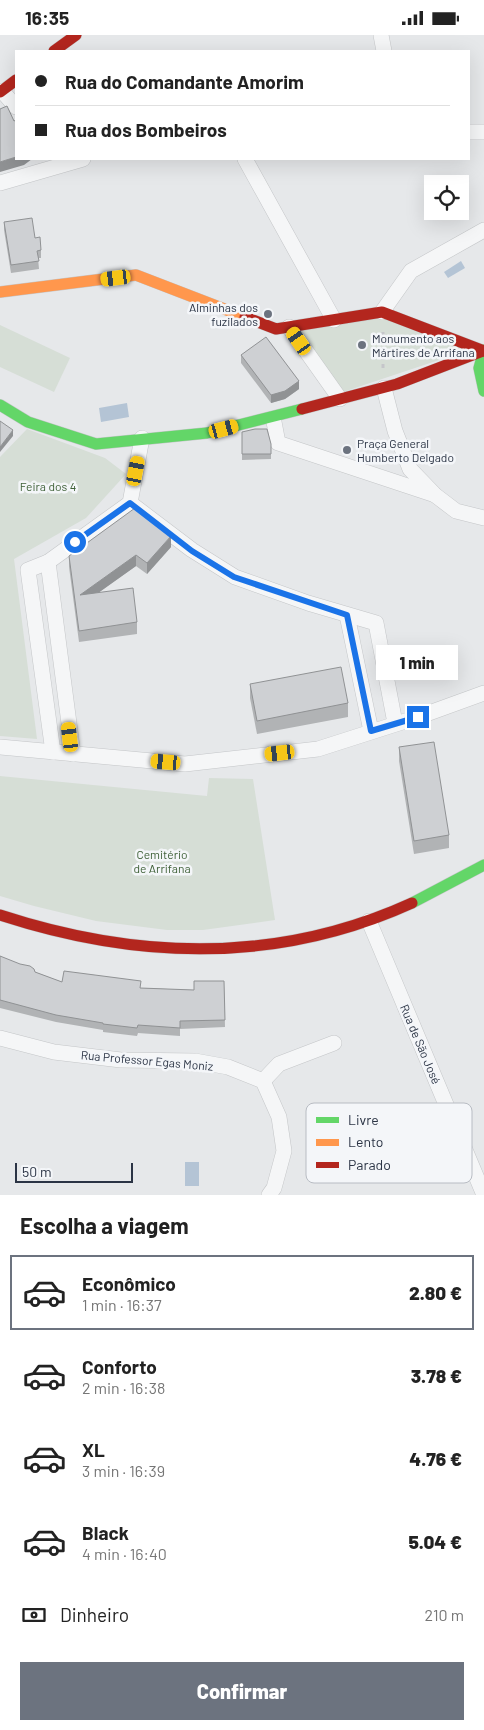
<!DOCTYPE html>
<html lang="pt">
<head>
<meta charset="utf-8">
<style>
  body { margin:0; font-family:Barlow,sans-serif; background:#f2f2f2; color:#222; height:100vh; display:flex; flex-direction:column; font-size:19px; white-space:nowrap }
  * { box-sizing:border-box; margin:0 }
  p { font-size:16px; color:#767676 }
  .icon { flex:none; width:28px; height:28px; fill:none; stroke:currentColor; stroke-width:2; stroke-linecap:round; stroke-linejoin:round }
  .map { position:relative; height:1160px; overflow:hidden }
  .drawer { display:flex; flex-direction:column; background:#fff; flex:1 }
  .drawer>* { flex:none }
  .banner { position:absolute; left:15px; top:15px; width:455px; height:110px; border-radius:0px; box-shadow:0 5px 20px #0002; display:grid; align-content:center; height:110px; padding:0 20px; background:#fff }
  .buttons { position:absolute; left:424px; top:140px; display:grid; gap:10px }
  .buttons a { display:grid; place-items:center; width:45px; height:45px; border-radius:0px; background:#fff; box-shadow:0 5px 20px #0002; font-size:25px }
  .scale { position:absolute; left:15px; bottom:12px; width:118px; box-sizing:border-box; padding-left:5px; border:2px solid #2b3445; border-top:0; font-size:14px; line-height:18px; white-space:nowrap; color:#2b3445; -webkit-text-stroke:4px #f4f6f9; paint-order:stroke }
  .end { position:absolute; width:22px; height:22px; margin:-11px; border:6px solid #1a73e8; background:#fff; box-shadow:0 0 0 2px #fff }
  .from { border-radius:50% }
  .bubble { position:absolute; height:35px; border-radius:0px; background:#fff; box-shadow:0 5px 20px #0002; font-size:16px; font-weight:800; line-height:35px; text-align:center }
  .car { position:absolute; width:15px; height:30px; margin:-15px -8px; border-radius:6px; box-shadow:0 0 4px 1px #0007; background:linear-gradient(#f5c518 24%,#345 0 40%,#f5c518 0 76%,#345 0 86%,#f5c518 0) }
  .banner b { display:flex; align-items:center; gap:18px; height:48px; font-size:19px }
  .banner b+b { border-top:1px solid #e0e0e0 }
  .banner i { width:12px; height:12px; background:#222 }
  ul { padding:0; list-style:none }
  li { display:flex; align-items:center; gap:15px; height:75px; margin:0 10px 8px; padding:0 10px; border:2px solid transparent; border-radius:0px }
  li div { flex:1 }
  li b { display:block; font-size:19px }
  li em { font-style:normal; font-weight:800 }
  li.on { border-color:#6c737f }
  li>.icon { width:45px; height:45px; stroke-width:1.5 }
  h2 { padding:0 20px; font-size:22px; line-height:60px }
  .pay { display:flex; align-items:center; gap:12px; height:55px; padding:0 20px; font-size:19px }
  .pay p { margin-inline-start:auto }
  .button { display:flex; gap:10px; margin-top:auto; padding:10px 20px }
  .button a { flex:1; height:58px; border-radius:0px; background:#6c737f; color:#fff; font-size:20px; font-weight:800; line-height:58px; text-align:center }
  .status { display:flex; justify-content:space-between; align-items:center; height:35px; padding:0 25px; background:#fff; direction:ltr }
  .status svg { height:14px; fill:currentColor }
  .map>svg:first-child { display:block }
  .green { fill:#d6ded6 }
  .water { fill:#b4c4d5 }
  .lines { fill:none; stroke-linecap:round; stroke-linejoin:round }
  .street-casing { stroke:#c4c6c8; stroke-width:16 }
  .fast-casing { stroke:#c4c6c8; stroke-width:12 }
  .slow-casing { stroke:#c4c6c8; stroke-width:12 }
  .jam-casing { stroke:#c4c6c8; stroke-width:12 }
  .path { stroke:#c5c6ca; stroke-width:3; stroke-dasharray:4 4; stroke-linecap:butt }
  .street { stroke:#f5f6f7; stroke-width:15 }
  .fast { stroke:#63d668; stroke-width:11 }
  .slow { stroke:#ff974d; stroke-width:11 }
  .jam { stroke:#b3261e; stroke-width:11 }
  .wall { fill:#b1b3b5 }
  .shaded-wall { fill:#909294 }
  .building { fill:#ced0d3; stroke:#909294 }
  .route { stroke:#1a73e8; stroke-width:6 }
  .poi-dot { fill:#6c737f; stroke:#f4f6f9; stroke-width:2 }
  .labels { text-anchor:middle; dominant-baseline:central; stroke-width:5; stroke-linejoin:round; paint-order:stroke }
  .poi-label { font-size:12px; fill:#2b3445; stroke:#f4f6f9; text-anchor:start }
  .park-label { font-size:12px; fill:#3f6138; stroke:#f4f6f9 }
  .street-label { font-size:12px; fill:#2b3445; stroke:#f4f6f9 }
  .key { fill:#f4f6f9; stroke:#b8bcc3; stroke-width:1 }
  .key-label { font-size:14px; fill:#2b3445 }
</style>
</head>
<body>
<div class="status"><b>16:35</b><svg viewBox="0 0 49 12"><path d="M0 12V9h3v3zM5 12V6h3v6zM10 12V3h3v9zM15 12V0h3v12zM26 1h20v11H26zM47 4h2v5h-2z"/></svg></div>
<div class="map">
<svg width="484" height="1160" viewBox="0 0 484 1160">
  <rect width="100%" height="100%" fill="#e6e8ea"/>
  <!-- green -->
  <g class="green">
    <polygon points="383,281 469,315 340,358 295,295"/>
    <polygon points="0,290 70,323 54,357 0,332"/>
    <polygon points="27,394 105,423 126,439 86,483 14,524 37,704 0,701 0,422"/>
    <polygon points="0,741 207,761 209,743 253,744 275,885 203,895 167,895 96,886 34,871 0,861"/>
  </g>
  <!-- water -->
  <g class="water">
    <polygon points="461,226 465,233 448,243 444,237"/>
    <polygon points="127,368 129,382 101,387 99,373"/>
    <rect x="185" y="1127" width="14" height="24"/>
  </g>
  <g class="lines">
    <defs>
      <g id="street">
        <polyline points="381,0 384,16"/>
        <polyline points="2,56 16,72"/>
        <polyline points="469,97 484,97"/>
        <polyline points="245,124 334,285"/>
        <polyline points="0,148 83,124"/>
        <polyline points="382,277 411,236 484,195"/>
        <polyline points="289,292 340,364"/>
        <polyline points="384,353 395,396 410,434 435,460 456,476 484,483"/>
        <polyline points="274,387 278,408 435,460"/>
        <polyline points="130,468 192,515 235,542 308,568 376,588 395,688"/>
        <polyline points="48,527 73,719"/>
        <polyline points="347,580 371,696"/>
        <polyline points="0,712 185,729 318,714 418,682 484,658"/>
        <polyline points="53,717 28,535 48,527 130,468 142,403"/>
        <polyline points="369,886 484,1160"/>
        <polyline points="0,1003 54,1017 121,1025 195,1026 228,1032 263,1046 279,1082 284,1116 274,1153 269,1160"/>
        <polyline points="263,1046 279,1029 334,1008"/>
      </g>
      <g id="fast">
        <polyline points="484,315 479,333 484,356"/>
        <polyline points="0,370 28,387 96,409 207,398 302,374"/>
        <polyline points="412,868 484,830"/>
      </g>
      <polyline id="slow" points="0,257 136,240 245,282"/>
      <g id="jam">
        <polyline points="54,16 76,0"/>
        <polyline points="0,57 16,45"/>
        <polyline points="245,282 276,294 382,277 484,316"/>
        <polyline points="302,374 397,349 483,316"/>
        <path d="M0 880C138 925 278 929 412 868"/>
      </g>
    </defs>
    <!-- street casing -->
    <use href="#street" class="street-casing"/>
    <!-- fast casing -->
    <use href="#fast" class="fast-casing"/>
    <!-- slow casing -->
    <use href="#slow" class="slow-casing"/>
    <!-- jam casing -->
    <use href="#jam" class="jam-casing"/>
    <!-- path -->
    <polyline class="path" points="383,297 383,334"/>
    <!-- street -->
    <use href="#street" class="street"/>
    <!-- fast -->
    <use href="#fast" class="fast"/>
    <!-- slow -->
    <use href="#slow" class="slow"/>
    <!-- jam -->
    <use href="#jam" class="jam"/>
  </g>
  <!-- wall -->
  <g class="wall">
    <polygon points="4,187 35,203 41,215 41,223 38,223 39,234 11,238 4,195"/>
    <polygon points="241,320 299,354 285,364 271,368 241,328"/>
    <polygon points="242,397 271,409 271,424 242,425"/>
    <polygon points="171,512 147,539 136,531 99,557 137,587 137,599 79,607 69,532 69,521"/>
    <polygon points="250,649 348,668 348,682 257,699 250,663"/>
    <polygon points="399,712 449,800 449,813 414,819 399,726"/>
    <polygon points="0,921 35,937 62,947 141,953 194,955 224,946 225,992 180,994 180,1001 138,998 137,1001 103,997 103,995 56,987 0,973"/>
  </g>
  <!-- shaded-wall -->
  <g class="shaded-wall">
    <polygon points="16,122 16,124 32,124 24,130 0,137 0,127"/>
    <polygon points="299,346 299,354 285,364 271,368 271,360"/>
    <polygon points="13,395 13,401 0,417 0,412"/>
    <polygon points="171,501 171,512 147,539 147,528"/>
    <polygon points="136,520 136,531 80,571 80,560"/>
  </g>
  <!-- building -->
  <g class="building">
    <polygon points="7,71 14,86 16,85 16,122 0,127 0,74"/>
    <polygon points="32,183 35,203 40,202 41,215 37,216 39,226 11,230 4,187"/>
    <polygon points="266,302 299,346 285,356 271,360 241,320"/>
    <polygon points="0,386 13,395 0,412"/>
    <polygon points="255,394 267,394 271,409 271,419 242,419 242,397"/>
    <polygon points="135,473 171,501 147,528 136,520 80,560 133,553 137,587 79,596 69,521"/>
    <polygon points="341,632 348,668 257,686 250,649"/>
    <polygon points="434,707 449,800 414,806 399,712"/>
    <polygon points="0,921 20,929 30,931 34,934 35,937 62,947 64,936 141,946 140,953 194,955 194,946 224,946 225,985 180,986 180,993 138,990 137,993 103,989 103,988 56,980 0,965"/>
  </g>
  <g class="lines">
    <!-- route -->
    <polyline class="route" points="75,507 130,468 192,516 234,542 347,580 371,696 418,682"/>
  </g>
  <!-- markers -->
  <g class="poi-dot">
    <circle cx="268" cy="279" r="5"/>
    <circle cx="362" cy="310" r="5"/>
    <circle cx="347" cy="415" r="5"/>
  </g>
  <g class="labels">
    <!-- poi labels -->
    <g class="poi-label">
      <text x="258" y="272" text-anchor="end">Alminhas dos<tspan x="258" dy="14">fuzilados</tspan></text>
      <text x="372" y="303">Monumento aos<tspan x="372" dy="14">Mártires de Arrifana</tspan></text>
      <text x="357" y="408">Praça General<tspan x="357" dy="14">Humberto Delgado</tspan></text>
    </g>
    <!-- park labels -->
    <g class="park-label">
      <text x="48" y="451">Feira dos 4</text>
      <text x="162" y="819">Cemitério<tspan x="162" dy="14">de Arrifana</tspan></text>
    </g>
    <!-- street labels -->
    <g class="street-label">
      <text transform="translate(421 1009) rotate(67)">Rua de São José</text>
      <text transform="translate(147 1025) rotate(5)">Rua Professor Egas Moniz</text>
    </g>
  </g>
  <!-- legend -->
  <rect x="306" y="1068" width="166" height="80" rx="8" class="key"/>
  <rect x="316" y="1082" width="23" height="6" fill="#63d668"/>
  <rect x="316" y="1104" width="23" height="7" fill="#ff974d"/>
  <rect x="316" y="1127" width="23" height="6" fill="#b3261e"/>
  <g class="key-label">
    <text x="348" y="1090">Livre</text>
    <text x="348" y="1112">Lento</text>
    <text x="348" y="1135">Parado</text>
  </g>
</svg>
<div class="buttons">
<a><svg class="icon" aria-label="locate" viewBox="0 0 24 24"><circle cx="12" cy="12" r="6"/><path d="M12 2v4M12 18v4M2 12h4M18 12h4"/></svg></a>
</div>
<div class="scale">50 m</div>
<i class="end from" style="left:75px;top:507px"></i>
<i class="end" style="left:418px;top:682px"></i>
<div class="bubble" style="left:376px;top:610px;width:82px">1 min</div>
<i class="car" style="left:116px;top:243px;rotate:263deg"></i>
<i class="car" style="left:299px;top:306px;rotate:325deg"></i>
<i class="car" style="left:224px;top:394px;rotate:75deg"></i>
<i class="car" style="left:136px;top:436px;rotate:11deg"></i>
<i class="car" style="left:70px;top:702px;rotate:353deg"></i>
<i class="car" style="left:280px;top:718px;rotate:264deg"></i>
<i class="car" style="left:166px;top:727px;rotate:275deg"></i>
<div class="banner">
<b><i class="from"></i>Rua do Comandante Amorim</b>
<b><i></i>Rua dos Bombeiros</b>
</div>
</div>
<section class="drawer">
<h2>Escolha a viagem</h2>
<ul>
<li class="on"><svg class="icon" aria-label="car" viewBox="0 0 24 24"><path d="M5 17H2v-5l4-1 3-4h7l3 4 3 1v5h-3M9 17h6M6 11h13"/><circle cx="7" cy="17" r="2"/><circle cx="17" cy="17" r="2"/></svg><div><b>Econômico</b><p>1 min · 16:37</p></div><em>2.80 €</em></li>
<li><svg class="icon" aria-label="car" viewBox="0 0 24 24"><path d="M5 17H2v-5l4-1 3-4h7l3 4 3 1v5h-3M9 17h6M6 11h13"/><circle cx="7" cy="17" r="2"/><circle cx="17" cy="17" r="2"/></svg><div><b>Conforto</b><p>2 min · 16:38</p></div><em>3.78 €</em></li>
<li><svg class="icon" aria-label="car" viewBox="0 0 24 24"><path d="M5 17H2v-5l4-1 3-4h7l3 4 3 1v5h-3M9 17h6M6 11h13"/><circle cx="7" cy="17" r="2"/><circle cx="17" cy="17" r="2"/></svg><div><b>XL</b><p>3 min · 16:39</p></div><em>4.76 €</em></li>
<li><svg class="icon" aria-label="car" viewBox="0 0 24 24"><path d="M5 17H2v-5l4-1 3-4h7l3 4 3 1v5h-3M9 17h6M6 11h13"/><circle cx="7" cy="17" r="2"/><circle cx="17" cy="17" r="2"/></svg><div><b>Black</b><p>4 min · 16:40</p></div><em>5.04 €</em></li>
</ul>
<div class="pay"><svg class="icon" aria-label="cash" viewBox="0 0 24 24"><path d="M3 7h18v10H3z"/><circle cx="12" cy="12" r="2"/></svg>Dinheiro<p>210 m</p></div>
<div class="button"><a>Confirmar</a></div>
</section>
</body>
</html>
